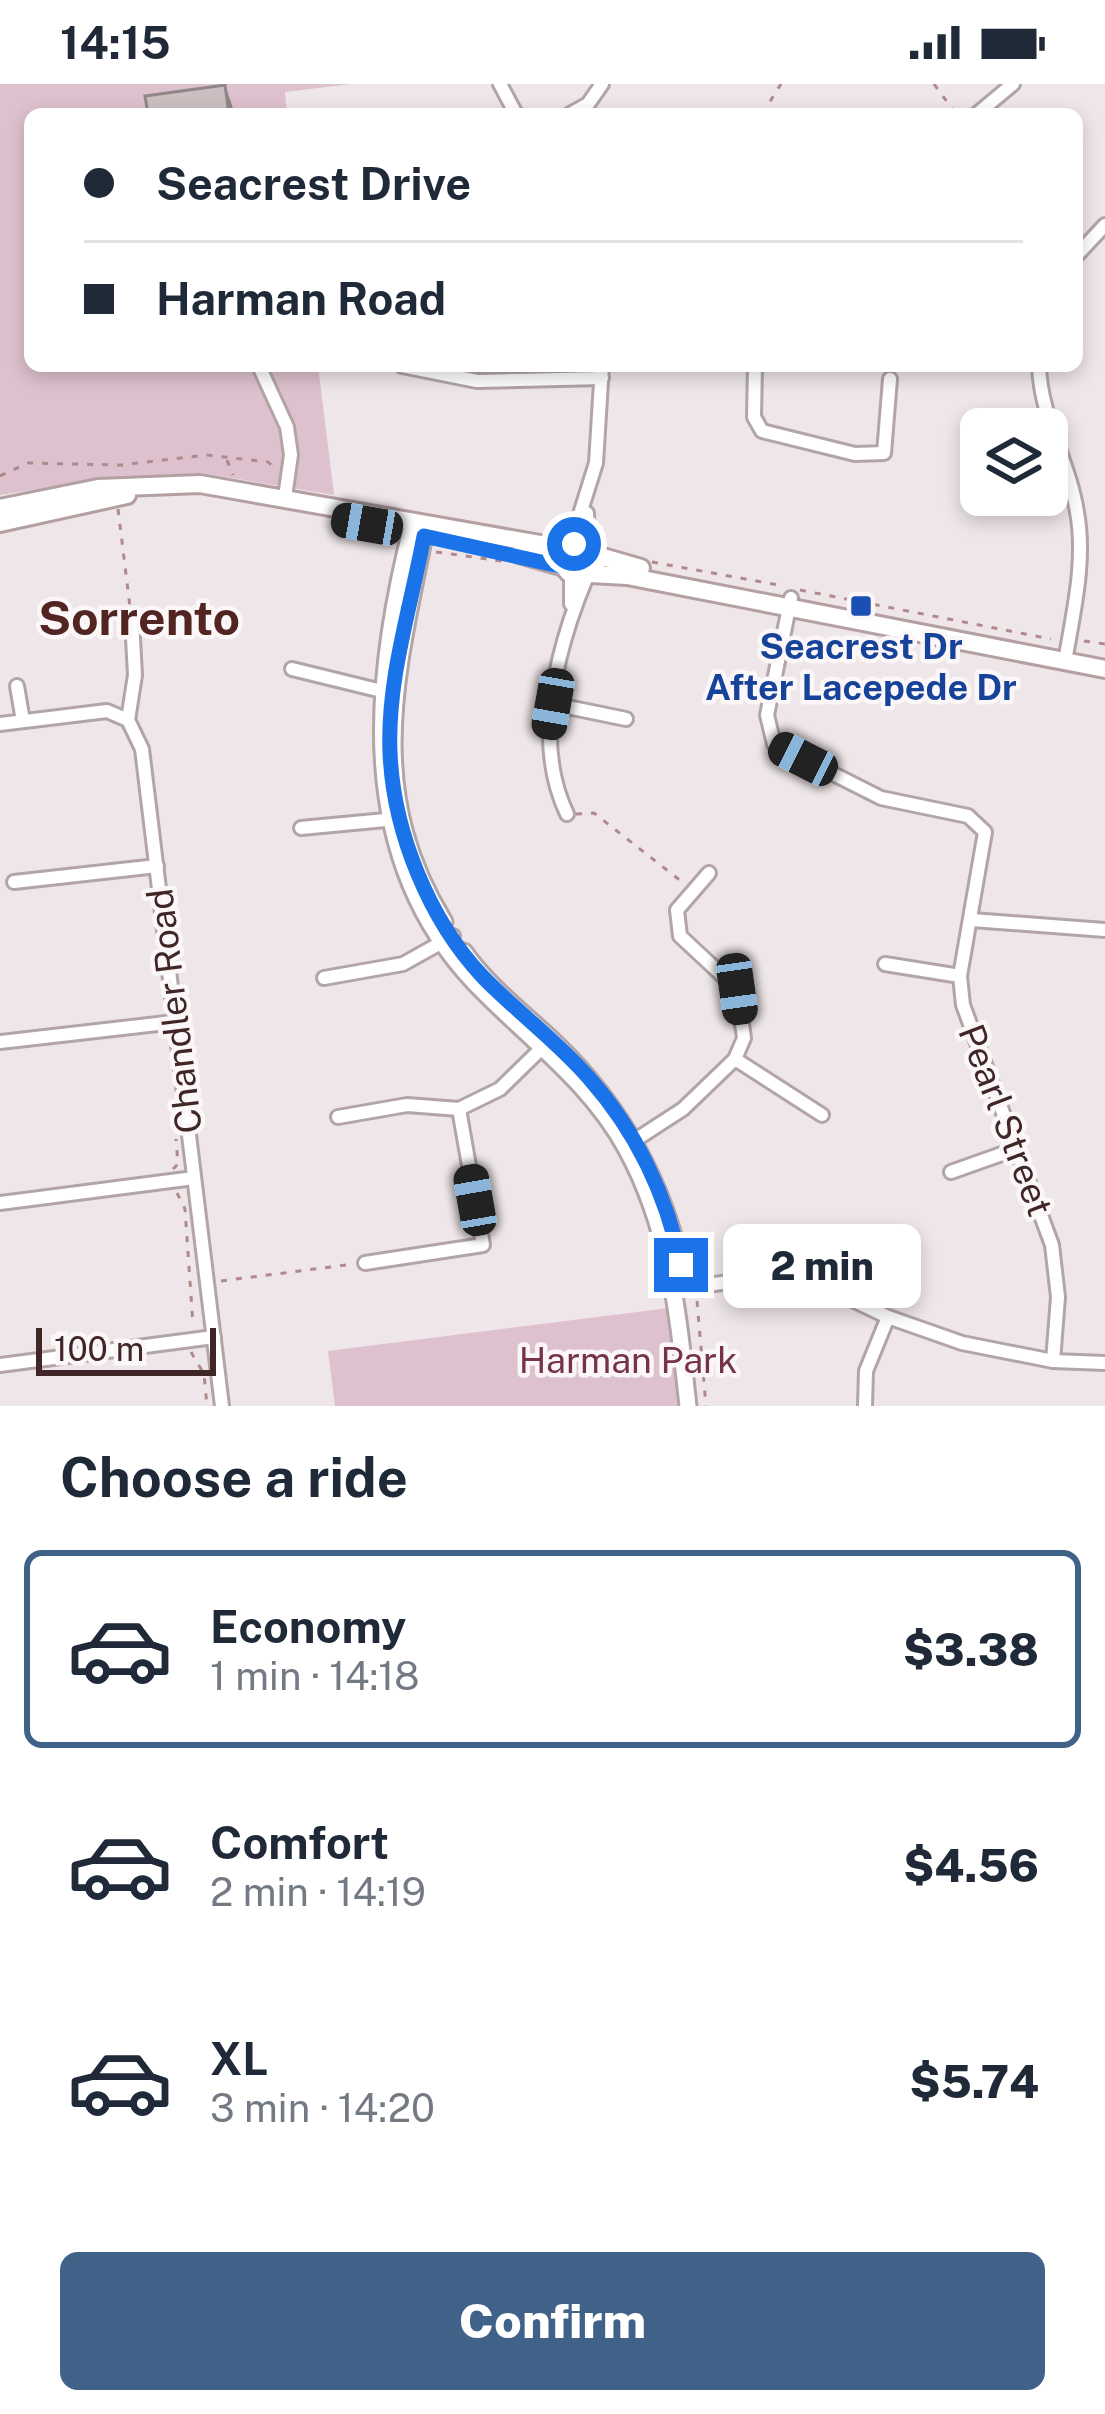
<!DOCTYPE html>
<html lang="en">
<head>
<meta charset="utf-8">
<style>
  body { margin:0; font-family:"Public Sans",sans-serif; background:#f2f2f3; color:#1f2937; height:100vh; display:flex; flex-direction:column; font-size:45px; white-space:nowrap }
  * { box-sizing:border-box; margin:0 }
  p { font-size:39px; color:#747a83 }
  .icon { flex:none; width:66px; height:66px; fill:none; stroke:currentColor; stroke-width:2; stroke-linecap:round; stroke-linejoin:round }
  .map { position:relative; height:1322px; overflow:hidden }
  .drawer { display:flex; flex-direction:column; background:#fff; flex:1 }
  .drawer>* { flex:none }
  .banner { position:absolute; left:24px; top:24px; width:1059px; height:264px; border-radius:18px; box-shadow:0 6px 18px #0003; display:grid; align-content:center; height:264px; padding:0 60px; background:#fff }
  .tools { position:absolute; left:960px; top:324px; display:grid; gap:24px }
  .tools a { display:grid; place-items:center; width:108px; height:108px; border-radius:18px; background:#fff; box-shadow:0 6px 18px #0003; font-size:60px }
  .scale { position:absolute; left:36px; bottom:30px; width:180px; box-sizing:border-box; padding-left:12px; border:6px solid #402626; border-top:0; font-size:33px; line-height:42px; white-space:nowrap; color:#402626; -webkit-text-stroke:9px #fbf7f8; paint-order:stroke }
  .end { position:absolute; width:54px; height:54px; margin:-27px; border:15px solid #1a73e8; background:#fff; box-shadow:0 0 0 6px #fff }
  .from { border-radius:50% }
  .bubble { position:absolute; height:84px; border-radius:18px; background:#fff; box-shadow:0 6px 18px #0003; font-size:39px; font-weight:800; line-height:84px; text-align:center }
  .car { position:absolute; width:36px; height:72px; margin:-36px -18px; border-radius:15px; box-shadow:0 0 9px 3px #0007; background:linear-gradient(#222 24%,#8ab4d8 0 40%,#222 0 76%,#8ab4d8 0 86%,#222 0) }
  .banner b { display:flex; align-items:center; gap:42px; height:114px; font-size:45px }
  .banner b+b { border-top:3px solid #e0e1e3 }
  .banner i { width:30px; height:30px; background:#1f2937 }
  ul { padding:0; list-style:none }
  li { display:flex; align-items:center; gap:36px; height:198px; margin:0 24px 18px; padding:0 36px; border:6px solid transparent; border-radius:18px }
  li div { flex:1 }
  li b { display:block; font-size:45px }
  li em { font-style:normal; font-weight:800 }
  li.current { border-color:#406188 }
  li>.icon { width:108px; height:108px; stroke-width:1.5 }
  h2 { padding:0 60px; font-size:54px; line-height:144px }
  .button { display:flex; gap:24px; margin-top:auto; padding:24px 60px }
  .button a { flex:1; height:138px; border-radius:18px; background:#406188; color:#fff; font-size:48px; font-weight:800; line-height:138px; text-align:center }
  .status { display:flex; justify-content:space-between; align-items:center; height:84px; padding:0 60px; background:#fff; direction:ltr }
  .status svg { height:33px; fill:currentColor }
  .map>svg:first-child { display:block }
  .green { fill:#dec1ce }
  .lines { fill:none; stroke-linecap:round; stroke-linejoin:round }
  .minor-casing { stroke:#b3a5a6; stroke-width:18 }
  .tertiary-casing { stroke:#b3a5a6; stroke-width:21 }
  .secondary-casing { stroke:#b49fa1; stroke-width:22 }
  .path { stroke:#b0898a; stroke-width:3; stroke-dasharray:6 9; stroke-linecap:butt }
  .minor { stroke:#fff; stroke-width:12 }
  .tertiary { stroke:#fff; stroke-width:15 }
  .secondary { stroke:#fff; stroke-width:16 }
  .shaded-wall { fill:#8f8687 }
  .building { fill:#ccbfc1; stroke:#8f8687; stroke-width:3 }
  .route { stroke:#1a73e8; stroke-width:15 }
  .transit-dot { fill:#1a4fb4; stroke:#fbf7f8; stroke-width:4.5 }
  .labels { text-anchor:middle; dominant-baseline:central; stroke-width:9; stroke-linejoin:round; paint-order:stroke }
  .transit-label { font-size:36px; font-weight:bold; fill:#164399; stroke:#fbf7f8 }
  .street-label { font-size:36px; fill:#402626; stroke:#fbf7f8 }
  .park-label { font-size:36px; fill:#753248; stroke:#fbf7f8 }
  .district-label { font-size:48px; font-weight:bold; fill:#522422; stroke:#fbf7f8 }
</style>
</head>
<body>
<div class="status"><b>14:15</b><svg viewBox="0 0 49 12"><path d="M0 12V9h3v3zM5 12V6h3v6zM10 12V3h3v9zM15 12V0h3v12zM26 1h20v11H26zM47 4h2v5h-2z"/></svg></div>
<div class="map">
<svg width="1105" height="1322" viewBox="0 0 1105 1322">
  <rect width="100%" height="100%" fill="#eee6e8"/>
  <!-- green -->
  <g class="green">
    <polygon points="0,0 351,0 285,8 287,30 30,30 30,282 318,282 334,411 202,389 118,393 0,411"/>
    <polygon points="669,1224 681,1322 335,1322 328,1267"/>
  </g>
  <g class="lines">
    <defs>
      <g id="minor">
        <polyline points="500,0 516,30"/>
        <polyline points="570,30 588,20 602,0"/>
        <polyline points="977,30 1013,0"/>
        <polyline points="1077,171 1105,141"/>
        <polyline points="259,282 287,343 291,371 285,413"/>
        <polyline points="402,282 477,297 602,294"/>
        <polyline points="755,282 754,333 762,347 855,370 884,369 890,295"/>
        <path d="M1039 282C1041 335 1069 377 1077 428 1086 478 1073 529 1065 578"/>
        <polyline points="587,429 588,462"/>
        <polyline points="570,462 596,379 602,282"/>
        <polyline points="571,491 571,520"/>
        <polyline points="791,514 767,631 774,660 881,714 968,732 985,748 960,892 963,921 1052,1161 1058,1213 1053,1277"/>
        <polyline points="132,536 135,591 128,636 142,665 222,1322"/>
        <polyline points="292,585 390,609"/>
        <polyline points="17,602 23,637"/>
        <polyline points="553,620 626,635"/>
        <polyline points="0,640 107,627 128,636"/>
        <path d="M567 730C532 657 557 564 587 492"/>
        <polyline points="301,744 396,735"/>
        <polyline points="14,798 157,782"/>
        <polyline points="972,836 1105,846"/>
        <polyline points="885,880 960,892"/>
        <polyline points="324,894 403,880 453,852"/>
        <polyline points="0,958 175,938"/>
        <polyline points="735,975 822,1031"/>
        <polyline points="338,1033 407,1021 459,1025 500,1005 547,959"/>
        <polyline points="626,1062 683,1025 735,975 744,954 737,905 680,852 677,826 709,789"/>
        <polyline points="951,1088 1013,1066"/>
        <polyline points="0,1119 194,1094"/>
        <polyline points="365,1179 483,1161 459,1025"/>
        <polyline points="677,1205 796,1189 888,1233 962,1259 1053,1277 1105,1279"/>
        <polyline points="0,1281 214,1253"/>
        <polyline points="865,1322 866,1287 888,1233"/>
      </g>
      <g id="tertiary">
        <path d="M413 438C373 593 354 771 474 898 526 953 590 997 627 1066 671 1147 678 1232 688 1322"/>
        <path d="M426 441C398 585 361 703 444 838"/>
        <path d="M464 868C489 904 525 930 556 960 625 1026 667 1106 685 1200"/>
      </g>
      <g id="secondary">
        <polyline points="0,424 98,404 200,400 568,465"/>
        <polyline points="0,439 127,411"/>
        <circle cx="580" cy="476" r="17"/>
        <polyline points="519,470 564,483"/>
        <polyline points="596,471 641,484"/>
        <polyline points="590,490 627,492 1105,585"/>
      </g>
    </defs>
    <!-- minor casing -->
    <use href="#minor" class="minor-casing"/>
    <!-- tertiary casing -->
    <use href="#tertiary" class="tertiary-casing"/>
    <!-- secondary casing -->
    <use href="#secondary" class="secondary-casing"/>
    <!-- path -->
    <g class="path">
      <polyline points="934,0 956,30"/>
      <polyline points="762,30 781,0"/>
      <polyline points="1077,192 1084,182"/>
      <polyline points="227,376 233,391"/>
      <polyline points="0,392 28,379 120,381 207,371 268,378 277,386"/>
      <polyline points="118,425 130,523"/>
      <polyline points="436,468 509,478"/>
      <polyline points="652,478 784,502"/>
      <polyline points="800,506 1051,555"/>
      <polyline points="1084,557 1105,560"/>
      <polyline points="576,730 594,729 686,801"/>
      <polyline points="173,1085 178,1080 176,1055"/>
      <polyline points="177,1109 185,1125 193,1241"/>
      <polyline points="221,1197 354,1180"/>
      <polyline points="697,1217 706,1322"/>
      <polyline points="191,1268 204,1290 207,1322"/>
    </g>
    <!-- minor -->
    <use href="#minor" class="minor"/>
    <!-- tertiary -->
    <use href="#tertiary" class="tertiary"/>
    <!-- secondary -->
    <use href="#secondary" class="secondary"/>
  </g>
  <!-- shaded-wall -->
  <polygon class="shaded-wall" points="225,1 232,21 234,30 229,30"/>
  <!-- building -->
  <polygon class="building" points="225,1 229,30 148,30 145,12"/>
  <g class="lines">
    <!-- route -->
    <path class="route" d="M574 460 564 470V483L424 452C411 523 387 595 390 668 393 747 429 836 483 893 517 928 557 957 589 994 636 1047 667 1112 681 1181"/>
  </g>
  <!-- markers -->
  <rect class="transit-dot" x="849" y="510" width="24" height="24" rx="6"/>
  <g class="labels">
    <!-- transit labels -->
    <g class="transit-label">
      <text x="861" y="562">Seacrest Dr<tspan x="861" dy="41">After Lacepede Dr</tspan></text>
    </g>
    <!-- street labels -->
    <g class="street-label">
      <text transform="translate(174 927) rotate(-97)">Chandler Road</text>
      <text transform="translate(1006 1036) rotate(69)">Pearl Street</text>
    </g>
    <!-- park labels -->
    <g class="park-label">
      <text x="628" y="1276">Harman Park</text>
    </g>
    <!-- district labels -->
    <g class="district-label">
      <text x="139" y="533">Sorrento</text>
    </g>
  </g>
</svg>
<div class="tools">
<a><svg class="icon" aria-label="layers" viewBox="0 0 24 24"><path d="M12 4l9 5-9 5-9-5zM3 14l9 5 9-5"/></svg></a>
</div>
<div class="scale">100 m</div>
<i class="end from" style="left:574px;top:460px"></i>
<i class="end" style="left:681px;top:1181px"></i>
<div class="bubble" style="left:723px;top:1140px;width:198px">2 min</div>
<i class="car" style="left:367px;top:440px;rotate:280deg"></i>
<i class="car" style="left:553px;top:620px;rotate:190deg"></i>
<i class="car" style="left:803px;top:675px;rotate:297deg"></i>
<i class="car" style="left:737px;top:905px;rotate:172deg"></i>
<i class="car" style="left:475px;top:1116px;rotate:350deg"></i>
<div class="banner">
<b><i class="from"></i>Seacrest Drive</b>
<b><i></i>Harman Road</b>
</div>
</div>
<section class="drawer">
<h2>Choose a ride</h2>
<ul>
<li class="current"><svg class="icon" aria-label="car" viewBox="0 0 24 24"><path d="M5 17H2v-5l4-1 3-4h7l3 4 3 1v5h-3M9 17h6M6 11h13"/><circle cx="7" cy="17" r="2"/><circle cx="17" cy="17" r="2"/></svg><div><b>Economy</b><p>1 min · 14:18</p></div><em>$3.38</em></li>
<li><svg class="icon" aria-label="car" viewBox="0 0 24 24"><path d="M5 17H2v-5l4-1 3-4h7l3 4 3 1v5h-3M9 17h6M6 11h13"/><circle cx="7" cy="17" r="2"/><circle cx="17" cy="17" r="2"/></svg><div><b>Comfort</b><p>2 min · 14:19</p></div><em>$4.56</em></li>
<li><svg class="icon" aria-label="car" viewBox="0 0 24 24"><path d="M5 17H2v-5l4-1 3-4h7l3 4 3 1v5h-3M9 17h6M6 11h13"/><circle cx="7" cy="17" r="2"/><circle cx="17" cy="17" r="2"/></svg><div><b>XL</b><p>3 min · 14:20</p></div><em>$5.74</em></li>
</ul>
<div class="button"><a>Confirm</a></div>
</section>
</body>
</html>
